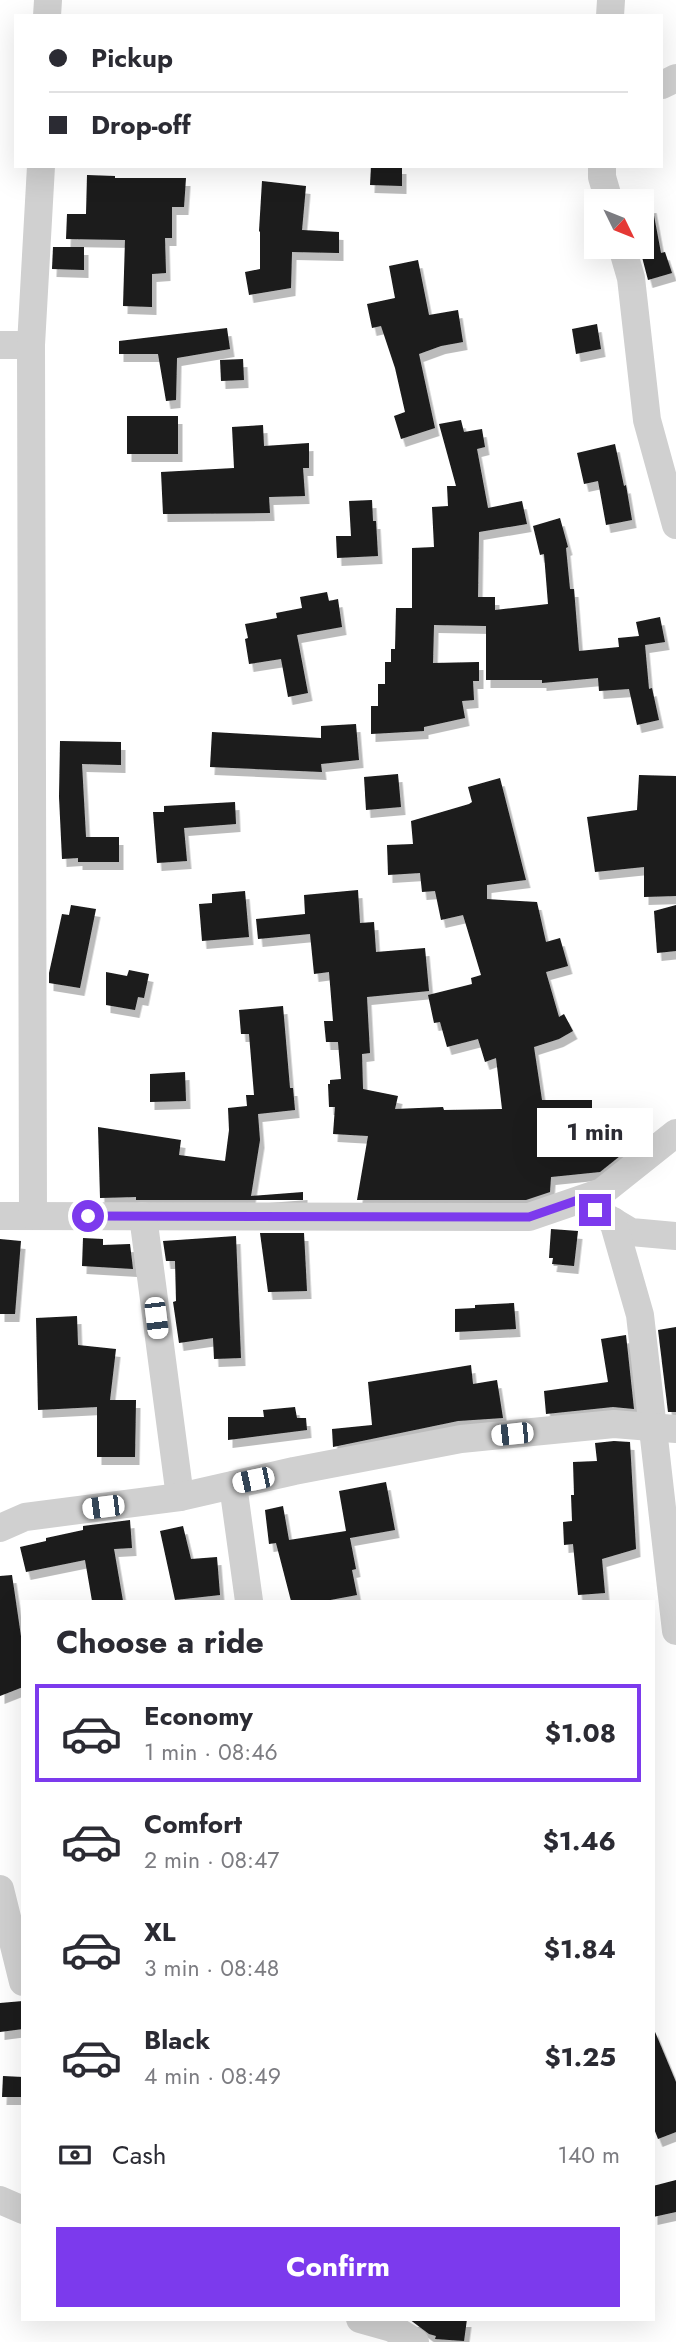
<!DOCTYPE html>
<html lang="en">
<head>
<meta charset="utf-8">
<style>
  body { margin:0; font-family:Jost,sans-serif; background:#f7f7f7; color:#2b2b33; height:100vh; display:flex; flex-direction:column; font-size:26px; white-space:nowrap }
  * { box-sizing:border-box; margin:0 }
  p { font-size:23px; color:#7c7c81 }
  .icon { flex:none; width:38px; height:38px; fill:none; stroke:currentColor; stroke-width:2; stroke-linecap:round; stroke-linejoin:round }
  .map { position:relative; flex:1; overflow:hidden }
  .sheet { position:absolute; left:21px; top:1600px; width:634px; height:721px; display:flex; flex-direction:column; background:#fff; border-radius:0px; box-shadow:0 7px 28px #0002 }
  .sheet>* { flex:none }
  .guide { position:absolute; left:14px; top:14px; width:649px; height:154px; border-radius:0px; box-shadow:0 7px 28px #0002; display:grid; align-content:center; height:154px; padding:0 35px; background:#fff }
  .needle { width:46px; rotate:133deg }
  .tools { position:absolute; left:584px; top:189px; display:grid; gap:14px }
  .tools a { display:grid; place-items:center; width:70px; height:70px; border-radius:0px; background:#fff; box-shadow:0 7px 28px #0002; font-size:35px }
  .end { position:absolute; width:32px; height:32px; margin:-16px; border:9px solid #7c3aed; background:#fff; box-shadow:0 0 0 4px #fff }
  .from { border-radius:50% }
  .bubble { position:absolute; height:49px; border-radius:0px; background:#fff; box-shadow:0 7px 28px #0002; font-size:23px; font-weight:700; line-height:49px; text-align:center }
  .car { position:absolute; width:21px; height:42px; margin:-21px -10px; border-radius:9px; box-shadow:0 0 5px 2px #0007; background:linear-gradient(#fff 24%,#345 0 40%,#fff 0 76%,#345 0 86%,#fff 0) }
  .guide b { display:flex; align-items:center; gap:24px; height:66px; font-size:26px }
  .guide b+b { border-top:2px solid #e1e1e2 }
  .guide i { width:18px; height:18px; background:#2b2b33 }
  ul { padding:0; list-style:none }
  li { display:flex; align-items:center; gap:21px; height:98px; margin:0 14px 10px; padding:0 21px; border:4px solid transparent; border-radius:0px }
  li div { flex:1 }
  li b { display:block; font-size:26px }
  li em { font-style:normal; font-weight:700 }
  li.active { border-color:#7c3aed }
  li>.icon { width:63px; height:63px; stroke-width:1.5 }
  h2 { padding:0 35px; font-size:32px; line-height:84px }
  .pay { display:flex; align-items:center; gap:18px; height:77px; padding:0 35px; font-size:26px }
  .pay p { margin-inline-start:auto }
  .button { display:flex; gap:14px; margin-top:auto; padding:14px 35px }
  .button a { flex:1; height:80px; border-radius:0px; background:#7c3aed; color:#fff; font-size:28px; font-weight:700; line-height:80px; text-align:center }
  .map>svg:first-child { display:block }
  .building { fill:#1a1a1a; filter:url(#shadow) }
  .lines { fill:none; stroke-linecap:round; stroke-linejoin:round }
  .street { stroke:#d0d0d0; stroke-width:28 }
  .route { stroke:#7c3aed; stroke-width:9 }
</style>
</head>
<body>
<div class="map">
<svg width="676" height="2342" viewBox="0 0 676 2342">
  <defs>
    <filter id="shadow"><feDropShadow dx="4.5" dy="8" stdDeviation="0" flood-color="#0004"/></filter>
  </defs>
  <rect width="100%" height="100%" fill="#fff"/>
  <!-- building -->
  <g class="building">
    <polygon points="371,166 402,166 402,186 370,185"/>
    <polygon points="87,175 115,176 115,178 186,178 184,207 172,207 172,238 165,238 166,273 152,274 152,307 123,306 125,240 66,239 67,214 86,214"/>
    <polygon points="262,181 306,186 302,230 339,232 339,253 292,252 291,288 249,295 245,272 260,269 260,232 259,231"/>
    <polygon points="652,205 661,253 665,252 672,273 648,280 642,257 642,206"/>
    <polygon points="53,247 84,247 84,270 52,269"/>
    <polygon points="418,260 429,315 458,310 463,342 441,346 419,354 435,428 401,439 394,416 405,412 395,368 381,326 372,328 367,304 395,298 389,266"/>
    <polygon points="597,324 601,349 576,354 572,329"/>
    <polygon points="227,328 230,349 177,358 176,400 166,401 158,354 119,354 119,341"/>
    <polygon points="243,359 244,380 221,381 220,360"/>
    <rect x="127" y="416" width="51" height="38"/>
    <polygon points="461,420 464,432 482,429 485,447 477,449 488,508 522,501 527,524 479,532 478,597 495,597 495,610 548,604 544,554 540,555 533,526 560,518 568,547 566,548 570,589 574,589 579,651 619,647 618,638 639,636 636,622 660,617 665,642 645,645 649,689 652,688 659,720 637,725 629,689 599,691 598,678 542,683 542,680 486,680 486,626 434,625 433,663 479,662 479,681 473,681 474,700 462,701 465,718 424,727 424,731 371,734 371,706 378,706 378,684 385,684 385,662 391,662 391,649 395,649 396,608 412,608 412,548 434,547 432,507 448,506 447,486 456,486 439,424"/>
    <polygon points="263,425 264,446 309,443 309,468 303,468 305,496 269,497 270,513 163,514 161,472 234,468 232,427"/>
    <polygon points="615,444 624,486 626,485 632,520 606,525 598,481 584,484 577,453"/>
    <polygon points="372,500 373,521 376,521 378,556 337,558 336,536 351,536 349,501"/>
    <polygon points="327,592 329,601 338,599 342,627 297,635 308,693 288,697 281,659 249,664 245,639 248,638 245,624 277,618 276,613 302,608 300,597"/>
    <polygon points="356,724 359,760 321,764 322,772 210,767 212,732 321,738 321,726"/>
    <polygon points="60,741 121,742 121,765 82,764 86,837 119,837 119,862 78,862 78,858 62,859 59,797"/>
    <polygon points="398,774 401,807 366,810 364,777"/>
    <polygon points="639,775 676,776 676,896 644,897 644,867 595,872 587,817 637,810"/>
    <polygon points="500,778 526,880 487,885 487,899 537,902 546,942 560,938 568,966 546,972 559,1017 564,1014 573,1031 559,1039 534,1047 542,1100 592,1100 592,1125 605,1121 610,1138 622,1131 624,1135 637,1125 645,1136 600,1172 551,1177 550,1192 526,1200 357,1200 368,1136 333,1134 335,1107 329,1107 328,1084 330,1084 330,1080 341,1079 338,1042 326,1042 324,1021 333,1021 329,972 314,974 310,934 258,939 256,919 305,914 304,895 358,890 360,923 374,922 376,952 425,948 429,991 367,997 370,1053 362,1054 363,1089 398,1096 395,1109 443,1107 444,1110 502,1109 496,1058 485,1062 478,1039 447,1047 440,1022 434,1023 428,995 472,984 471,978 481,975 463,915 441,920 435,891 422,892 420,873 388,875 387,845 413,844 411,821 469,804 472,802 468,787"/>
    <polygon points="235,802 236,824 184,828 187,861 157,863 153,812 164,812 164,806"/>
    <polygon points="245,891 249,937 202,941 199,904 212,903 212,894"/>
    <polygon points="71,905 96,909 80,988 49,983 49,973 62,914 69,915"/>
    <polygon points="676,905 676,951 657,953 654,911"/>
    <polygon points="129,970 149,974 144,998 138,997 135,1010 106,1005 106,972 127,976"/>
    <polygon points="283,1006 290,1088 293,1088 295,1110 258,1114 260,1140 251,1196 303,1192 303,1200 136,1200 136,1197 100,1198 98,1127 181,1140 179,1155 225,1161 229,1130 228,1108 247,1106 246,1095 254,1095 249,1034 241,1034 239,1010"/>
    <polygon points="185,1072 186,1101 150,1102 150,1074"/>
    <polygon points="551,1229 578,1231 574,1266 552,1264 553,1258 549,1258"/>
    <polygon points="260,1233 304,1233 307,1291 268,1292"/>
    <polygon points="236,1236 241,1358 214,1359 213,1338 179,1343 173,1302 176,1301 175,1261 166,1261 163,1241"/>
    <polygon points="83,1238 103,1239 103,1245 130,1244 133,1269 82,1266"/>
    <polygon points="0,1239 21,1241 15,1314 0,1314"/>
    <polygon points="514,1303 516,1329 455,1332 455,1309 475,1308 475,1305"/>
    <polygon points="77,1316 78,1345 116,1349 110,1400 136,1400 135,1457 97,1457 97,1407 38,1410 36,1318"/>
    <polygon points="676,1327 676,1412 668,1412 658,1330"/>
    <polygon points="626,1335 634,1409 613,1407 546,1414 544,1391 608,1382 601,1339"/>
    <polygon points="471,1365 473,1384 497,1380 503,1418 458,1421 333,1447 332,1429 372,1425 368,1382"/>
    <polygon points="295,1407 297,1418 306,1418 307,1430 228,1440 228,1417 264,1417 263,1410"/>
    <polygon points="614,1441 630,1442 636,1549 602,1559 605,1593 578,1595 573,1544 564,1545 563,1522 572,1521 571,1495 574,1495 573,1462 597,1461 595,1443"/>
    <polygon points="386,1482 395,1530 350,1538 356,1569 352,1570 357,1595 325,1601 291,1601 276,1543 269,1544 265,1510 283,1506 289,1540 346,1531 339,1491"/>
    <polygon points="130,1520 132,1548 114,1549 123,1601 92,1601 85,1560 26,1572 20,1547 46,1541 46,1538 83,1530 83,1526"/>
    <polygon points="183,1526 191,1559 217,1557 220,1595 175,1600 160,1531"/>
    <polygon points="12,1575 23,1650 23,1687 0,1696 0,1576"/>
    <polygon points="23,2001 23,2029 0,2032 0,2003"/>
    <polygon points="653,2027 676,2082 676,2132 658,2139 653,2126"/>
    <polygon points="3,2076 23,2077 23,2097 2,2097"/>
    <polygon points="676,2180 676,2212 653,2217 653,2186"/>
    <polygon points="409,2319 467,2319 464,2341 435,2339 436,2336 429,2334"/>
  </g>
  <g class="lines">
    <!-- street -->
    <g class="street">
      <polyline points="47,16 48,0"/>
      <polyline points="610,16 611,0"/>
      <polyline points="662,85 676,78"/>
      <polyline points="602,166 602,177 609,201"/>
      <polyline points="622,247 631,278 647,420 676,525"/>
      <polyline points="0,345 31,345"/>
      <polyline points="0,1216 529,1217 602,1192 676,1133"/>
      <polyline points="33,1216 31,345 41,166"/>
      <polyline points="143,1216 180,1497"/>
      <polyline points="604,1216 631,1232 676,1236"/>
      <polyline points="613,1221 640,1315 676,1631"/>
      <polyline points="233,1485 249,1601"/>
      <polyline points="0,1528 25,1517 180,1497 294,1471 461,1439 614,1424 676,1429"/>
      <polyline points="0,1889 23,1982"/>
      <polyline points="0,2200 23,2210"/>
      <polyline points="360,2319 392,2328 415,2342"/>
    </g>
  </g>
  <g class="lines">
    <!-- route -->
    <polyline class="route" points="88,1216 529,1217 578,1200 595,1210"/>
  </g>
</svg>
<div class="tools">
<a><svg class="needle" viewBox="-14 -14 28 28"><path d="M0-13l5 13h-10z" fill="#e53935"/><path d="M0 13l5-13h-10z" fill="#7c7c81"/></svg></a>
</div>
<i class="end from" style="left:88px;top:1216px"></i>
<i class="end" style="left:595px;top:1210px"></i>
<div class="bubble" style="left:537px;top:1108px;width:116px">1 min</div>
<i class="car" style="left:156px;top:1318px;rotate:173deg"></i>
<i class="car" style="left:512px;top:1434px;rotate:264deg"></i>
<i class="car" style="left:253px;top:1480px;rotate:258deg"></i>
<i class="car" style="left:103px;top:1507px;rotate:263deg"></i>
<div class="guide">
<b><i class="from"></i>Pickup</b>
<b><i></i>Drop-off</b>
</div>
<section class="sheet">
<h2>Choose a ride</h2>
<ul>
<li class="active"><svg class="icon" aria-label="car" viewBox="0 0 24 24"><path d="M5 17H2v-5l4-1 3-4h7l3 4 3 1v5h-3M9 17h6M6 11h13"/><circle cx="7" cy="17" r="2"/><circle cx="17" cy="17" r="2"/></svg><div><b>Economy</b><p>1 min · 08:46</p></div><em>$1.08</em></li>
<li><svg class="icon" aria-label="car" viewBox="0 0 24 24"><path d="M5 17H2v-5l4-1 3-4h7l3 4 3 1v5h-3M9 17h6M6 11h13"/><circle cx="7" cy="17" r="2"/><circle cx="17" cy="17" r="2"/></svg><div><b>Comfort</b><p>2 min · 08:47</p></div><em>$1.46</em></li>
<li><svg class="icon" aria-label="car" viewBox="0 0 24 24"><path d="M5 17H2v-5l4-1 3-4h7l3 4 3 1v5h-3M9 17h6M6 11h13"/><circle cx="7" cy="17" r="2"/><circle cx="17" cy="17" r="2"/></svg><div><b>XL</b><p>3 min · 08:48</p></div><em>$1.84</em></li>
<li><svg class="icon" aria-label="car" viewBox="0 0 24 24"><path d="M5 17H2v-5l4-1 3-4h7l3 4 3 1v5h-3M9 17h6M6 11h13"/><circle cx="7" cy="17" r="2"/><circle cx="17" cy="17" r="2"/></svg><div><b>Black</b><p>4 min · 08:49</p></div><em>$1.25</em></li>
</ul>
<div class="pay"><svg class="icon" aria-label="cash" viewBox="0 0 24 24"><path d="M3 7h18v10H3z"/><circle cx="12" cy="12" r="2"/></svg>Cash<p>140 m</p></div>
<div class="button"><a>Confirm</a></div>
</section>
</div>
</body>
</html>
